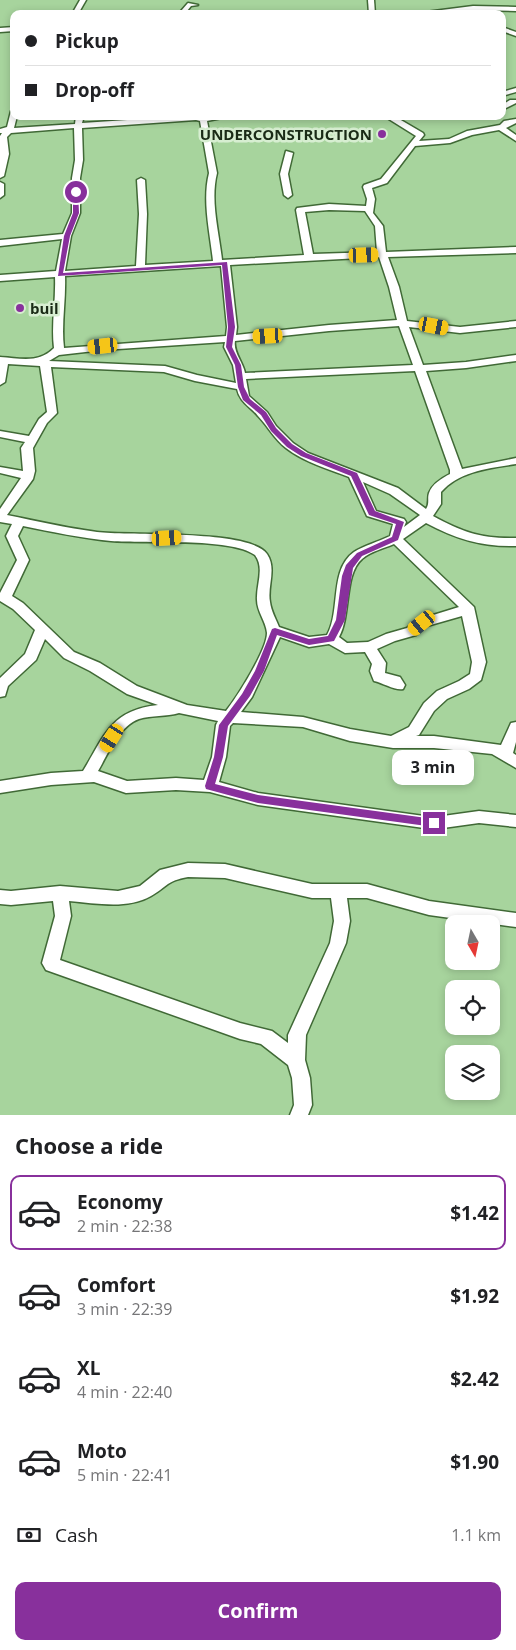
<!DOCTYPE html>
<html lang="en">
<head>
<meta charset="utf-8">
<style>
  body { margin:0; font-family:"Open Sans",sans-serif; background:#f2f2f2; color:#202124; height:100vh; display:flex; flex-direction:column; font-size:19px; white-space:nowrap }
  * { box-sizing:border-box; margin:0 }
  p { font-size:16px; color:#757577 }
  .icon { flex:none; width:28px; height:28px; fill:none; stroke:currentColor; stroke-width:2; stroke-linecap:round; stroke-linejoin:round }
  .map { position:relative; height:1115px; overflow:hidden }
  .panel { display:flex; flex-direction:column; background:#fff; flex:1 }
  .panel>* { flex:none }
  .banner { position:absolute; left:10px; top:10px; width:496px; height:110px; border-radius:10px; box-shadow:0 2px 8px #0003; display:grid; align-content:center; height:110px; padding:0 15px; background:#fff }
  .needle { width:32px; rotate:171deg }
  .fabs { position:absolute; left:445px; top:915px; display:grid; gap:10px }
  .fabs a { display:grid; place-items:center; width:55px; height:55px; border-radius:10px; background:#fff; box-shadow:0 2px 8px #0003; font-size:25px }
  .end { position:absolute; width:22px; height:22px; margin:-11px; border:6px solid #88309c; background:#fff; box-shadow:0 0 0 2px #fff }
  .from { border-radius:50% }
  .bubble { position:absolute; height:35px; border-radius:10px; background:#fff; box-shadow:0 2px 8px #0003; font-size:16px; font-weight:700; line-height:35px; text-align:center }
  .car { position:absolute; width:15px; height:30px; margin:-15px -8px; border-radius:6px; box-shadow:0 0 4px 1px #0007; background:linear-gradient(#f5c518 24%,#345 0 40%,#f5c518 0 76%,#345 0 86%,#f5c518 0) }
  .banner b { display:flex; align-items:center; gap:18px; height:48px; font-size:19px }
  .banner b+b { border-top:1px solid #e0e0e0 }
  .banner i { width:12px; height:12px; background:#202124 }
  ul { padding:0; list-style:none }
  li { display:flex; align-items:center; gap:15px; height:75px; margin:0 10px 8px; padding:0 5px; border:2px solid transparent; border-radius:10px }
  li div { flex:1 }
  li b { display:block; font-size:19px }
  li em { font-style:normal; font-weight:700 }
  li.selected { border-color:#88309c }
  li>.icon { width:45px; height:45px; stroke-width:1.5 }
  h2 { padding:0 15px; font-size:22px; line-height:60px }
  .pay { display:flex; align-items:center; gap:12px; height:55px; padding:0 15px; font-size:19px }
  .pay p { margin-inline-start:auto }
  .action { display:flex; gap:10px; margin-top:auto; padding:10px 15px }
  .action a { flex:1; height:58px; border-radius:10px; background:#88309c; color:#fff; font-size:20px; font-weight:700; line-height:58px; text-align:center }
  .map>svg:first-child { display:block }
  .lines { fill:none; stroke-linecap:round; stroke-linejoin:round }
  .minor-casing { stroke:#406936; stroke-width:3 }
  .minor { fill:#fff; fill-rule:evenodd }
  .route { fill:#88309c }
  .poi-dot { fill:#88309c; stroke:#d7eed1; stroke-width:2 }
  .labels { text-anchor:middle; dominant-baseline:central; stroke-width:5; stroke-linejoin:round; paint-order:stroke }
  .far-poi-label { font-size:15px; font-weight:bold; fill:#1a2b16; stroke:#d7eed1; text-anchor:end }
</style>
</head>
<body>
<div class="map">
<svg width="516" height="1115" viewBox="0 0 516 1115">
  <rect width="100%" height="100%" fill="#a7d49d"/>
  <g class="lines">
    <defs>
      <g id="minor">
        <polygon points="80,0 86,0 78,14 72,14"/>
        <polygon points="368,0 374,0 375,14 369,14"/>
        <polygon points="188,3 198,5 191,6 187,11 188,14 182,14 181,11"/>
        <polygon points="473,6 516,7 516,11 473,10 435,14 410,14"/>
        <polygon points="14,27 14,31 0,32 0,28"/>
        <polygon points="502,27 516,32 516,36 502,31"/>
        <polygon points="516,88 516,92 502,96 502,92"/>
        <polygon points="510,100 516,100 516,103 502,110 502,105"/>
        <path d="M11 111H14V116H17L14 128 75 124 76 116H84L82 123 188 116H232L207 121 217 173C210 201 219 232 222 260L304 255 296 210 297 208 329 204 366 206 367 199 363 187 364 185 381 179 416 136 384 116H394L423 133 424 135 419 141 449 139 467 131 500 125 504 121 516 119V123L506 128 516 135V141L499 130 472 135 450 143 415 146 387 183 372 188 375 199 373 213 383 226 386 252 516 247V253L388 257 399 287 407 321 460 327 516 321V327L460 333 409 327 423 365 466 362 516 355V361L466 368 426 371 462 469 516 458V464C490 468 459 471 441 492V504L433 516C462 532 482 539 516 538V546C482 547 456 539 426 523L403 539 474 607 486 662 481 680 469 689 447 699 434 711 419 735 416 736H434L501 745 511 723 516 722V742L513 753 516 755V768L492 754 434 748H393L350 741 303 727 233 723 230 726 226 757 219 782 258 793 424 816H443L479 811 516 815V827L479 823 443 828H424L258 805 210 792 176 790 126 793 94 782 51 785 0 793V781L51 773 83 771C105 735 111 710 158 705L127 694 90 671 64 658 45 639 36 660 8 686 5 696 0 697V678L25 654 35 630 13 609 0 601V593L17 560 6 536 12 524 0 522V509L21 478 0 473V467L23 471 21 448 25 442 0 437V431L29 436 39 419 47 412 40 366 8 364 5 382 0 385V357C20 358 38 364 54 348 51 325 56 301 55 277L0 281V275L56 271 62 239 0 246V240L63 234 72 213V178L75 160 74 128 11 133 7 137 9 154 4 176 0 178V136L2 133H0V129L7 127ZM196 120 200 121 209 173C202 201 210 233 213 261L145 265 147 214 145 180 141 178 137 180 139 214 136 266 65 271 71 236 80 213V178L83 160 82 128ZM329 210 365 211 375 226 377 252 313 254 305 212ZM379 257 389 287 397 320 329 325 236 335 237 327 230 265ZM221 266 227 327 226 336 64 348C61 325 66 301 65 276ZM399 326 413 365 245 373C243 362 233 352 235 341L329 331ZM225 342 224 347 233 365 236 383 197 375 165 366 49 361 59 355 103 350ZM51 367 164 372 195 381 237 389C240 403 250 406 258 416 268 426 274 439 286 448 304 462 328 469 349 477L367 516 393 524 390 536C378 542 365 545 354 552 329 570 341 610 327 635L309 637 279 627C276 619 271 611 270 602 267 586 277 569 267 554 250 529 130 536 97 532 66 528 37 521 7 515L33 479 35 471 33 448 47 423 57 413ZM415 371 450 470V474C442 478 432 484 429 493 427 499 430 503 426 509L398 488 308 453 293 443 276 426 267 412 249 396 246 379ZM363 482 390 494 420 515 404 527 406 522 404 519 376 511ZM23 526C52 532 81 538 111 541 144 544 230 537 255 555 265 568 256 585 257 600 257 612 266 621 267 633 267 650 237 697 226 711L187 705 137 686 100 663 74 652 23 603 12 596 29 560 18 536ZM394 544 459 607 417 620 407 628 386 634 368 642 347 643 339 637C351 616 344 574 362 559 371 551 383 549 394 544ZM462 616 472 662 470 674 459 681 437 691 424 703 409 727 391 736 350 729 303 717 241 712 252 697 280 637 309 647 329 644 345 653 365 652 372 664 370 671 374 681C383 683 396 691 403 689L405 685 400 677 385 673 386 663 377 649 395 641 416 635 427 626ZM179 713 218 721 216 725 212 757 204 780 176 778 127 781 98 771C108 754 119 726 139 719 152 715 166 717 179 713Z"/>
        <polygon points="286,151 293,153 288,174 292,195 288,198 284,195 280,174"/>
        <polygon points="0,182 4,184 4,195 0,198"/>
        <path d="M188 863 225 864 312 884H367L429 901 516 913V927L429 915 367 898H347L350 921 346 943 306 1035 305 1060 310 1078 312 1105 308 1115H290L294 1105 292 1078 288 1065 261 1044 240 1039 46 970 42 963 55 916 53 901 11 905 0 904V890L11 891 60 886 118 891 140 886 160 870ZM188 877 225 878 312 898H331L334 921 330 943 288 1035V1043L272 1031 240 1023 60 960 71 916 69 901C95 903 127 910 151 896 168 886 166 881 188 877Z"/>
      </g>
    </defs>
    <!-- minor casing -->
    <use href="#minor" class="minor-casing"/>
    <!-- minor -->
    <use href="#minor" class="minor"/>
  </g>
  <!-- route -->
  <polygon class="route" points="76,191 78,192 79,213 70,236 63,273 227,262 235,327 232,347 241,365 244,387 250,399 266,412 276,428 292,444 306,453 357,473 375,511 404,522 398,540 362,556 353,568 345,620 334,641 309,645 277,635 264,671 250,696 228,726 223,757 215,784 258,795 434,819 437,820 437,826 434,827 258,803 206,789 205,786 214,757 219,725 242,694 255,671 272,629 275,628 309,639 328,636 336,620 342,576 346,565 357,553 392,537 396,524 369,515 351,476 301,456 287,447 271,431 261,415 243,400 238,387 235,365 226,347 228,327 222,265 58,276 64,236 73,213 73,192"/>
  <!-- markers -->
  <g class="poi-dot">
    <circle cx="382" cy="134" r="5"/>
    <circle cx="20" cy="308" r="5"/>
  </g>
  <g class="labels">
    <!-- far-poi labels -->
    <g class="far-poi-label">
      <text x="372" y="134">UNDERCONSTRUCTION</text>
      <text x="30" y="308" text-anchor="start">buil</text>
    </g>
  </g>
</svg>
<div class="fabs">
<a><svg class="needle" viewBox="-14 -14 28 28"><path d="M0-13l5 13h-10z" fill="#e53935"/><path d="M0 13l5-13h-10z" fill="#757577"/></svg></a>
<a><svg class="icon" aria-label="locate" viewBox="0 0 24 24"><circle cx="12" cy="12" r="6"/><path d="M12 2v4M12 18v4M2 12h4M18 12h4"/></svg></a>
<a><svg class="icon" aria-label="layers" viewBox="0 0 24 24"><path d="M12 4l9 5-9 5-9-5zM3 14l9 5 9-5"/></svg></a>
</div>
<i class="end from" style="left:76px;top:192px"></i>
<i class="end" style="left:434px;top:823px"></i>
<div class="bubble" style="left:392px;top:750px;width:82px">3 min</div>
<i class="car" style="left:364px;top:255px;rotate:88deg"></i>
<i class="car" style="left:434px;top:326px;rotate:101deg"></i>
<i class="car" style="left:268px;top:336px;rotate:267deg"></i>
<i class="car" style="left:103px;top:346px;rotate:264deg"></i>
<i class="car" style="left:167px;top:538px;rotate:87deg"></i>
<i class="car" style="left:422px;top:623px;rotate:231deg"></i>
<i class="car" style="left:112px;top:738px;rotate:212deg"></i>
<div class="banner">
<b><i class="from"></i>Pickup</b>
<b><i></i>Drop-off</b>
</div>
</div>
<section class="panel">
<h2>Choose a ride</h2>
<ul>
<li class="selected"><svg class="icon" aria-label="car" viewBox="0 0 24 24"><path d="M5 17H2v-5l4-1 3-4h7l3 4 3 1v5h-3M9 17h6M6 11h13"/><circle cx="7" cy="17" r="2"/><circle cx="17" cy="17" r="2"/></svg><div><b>Economy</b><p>2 min · 22:38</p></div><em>$1.42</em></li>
<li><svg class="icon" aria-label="car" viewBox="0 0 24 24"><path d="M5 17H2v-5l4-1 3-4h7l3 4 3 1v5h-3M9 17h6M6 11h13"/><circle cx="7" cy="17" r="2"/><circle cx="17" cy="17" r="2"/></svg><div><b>Comfort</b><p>3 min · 22:39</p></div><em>$1.92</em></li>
<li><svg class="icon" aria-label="car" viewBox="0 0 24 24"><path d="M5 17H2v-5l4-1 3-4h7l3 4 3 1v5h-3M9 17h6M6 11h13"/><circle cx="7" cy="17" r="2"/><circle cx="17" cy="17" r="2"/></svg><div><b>XL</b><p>4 min · 22:40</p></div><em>$2.42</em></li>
<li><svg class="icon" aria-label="car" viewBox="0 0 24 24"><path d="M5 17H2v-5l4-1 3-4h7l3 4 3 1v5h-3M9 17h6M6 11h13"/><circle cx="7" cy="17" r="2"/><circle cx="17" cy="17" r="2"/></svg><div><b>Moto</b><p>5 min · 22:41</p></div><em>$1.90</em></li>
</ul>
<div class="pay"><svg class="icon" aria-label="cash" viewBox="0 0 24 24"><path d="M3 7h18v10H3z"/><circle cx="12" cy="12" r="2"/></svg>Cash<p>1.1 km</p></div>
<div class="action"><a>Confirm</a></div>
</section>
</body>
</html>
